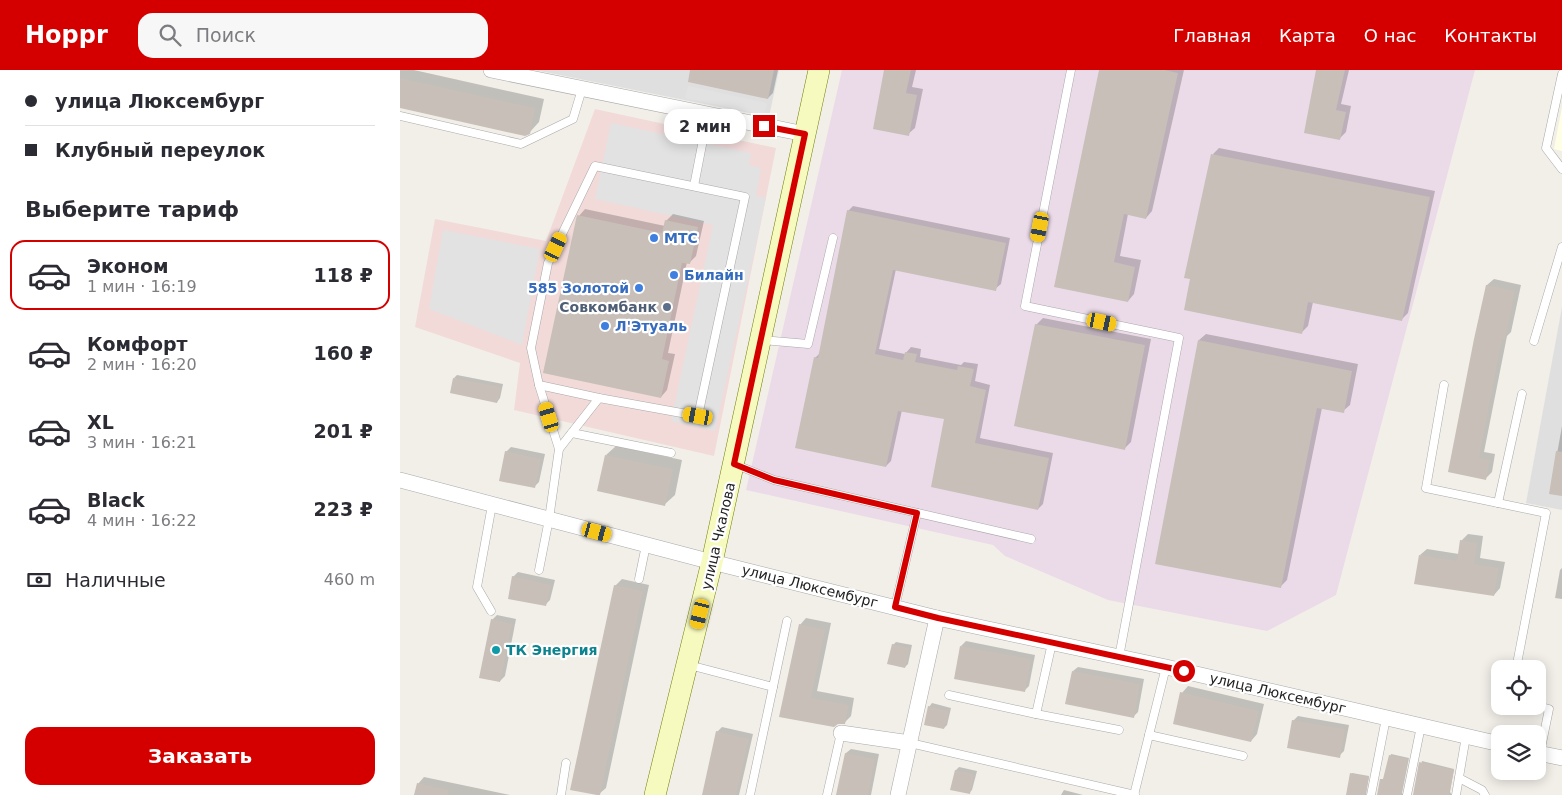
<!DOCTYPE html>
<html lang="ru">
<head>
<meta charset="utf-8">
<style>
  body { margin:0; font-family:"DejaVu Sans",sans-serif; background:#f7f7f7; color:#2b2b33; height:100vh; display:flex; flex-direction:column; font-size:19px; white-space:nowrap }
  * { box-sizing:border-box; margin:0 }
  p { font-size:16px; color:#7c7c81 }
  .icon { flex:none; width:28px; height:28px; fill:none; stroke:currentColor; stroke-width:2; stroke-linecap:round; stroke-linejoin:round }
  .map { position:relative; flex:1; overflow:hidden }
  .drawer { display:flex; flex-direction:column; background:#fff; width:400px }
  .drawer>* { flex:none }
  .guide { display:grid; align-content:center; height:110px; padding:0 25px; background:#fff }
  .tools { position:absolute; left:1091px; top:590px; display:grid; gap:10px }
  .tools a { display:grid; place-items:center; width:55px; height:55px; border-radius:10px; background:#fff; box-shadow:0 2px 12px #0003; font-size:25px }
  .end { position:absolute; width:22px; height:22px; margin:-11px; border:6px solid #d40000; background:#fff; box-shadow:0 0 0 2px #fff }
  .from { border-radius:50% }
  .bubble { position:absolute; height:35px; border-radius:15px; background:#fff; box-shadow:0 2px 12px #0003; font-size:16px; font-weight:800; line-height:35px; text-align:center }
  .car { position:absolute; width:15px; height:30px; margin:-15px -8px; border-radius:6px; box-shadow:0 0 4px 1px #0007; background:linear-gradient(#f5c518 24%,#345 0 40%,#f5c518 0 76%,#345 0 86%,#f5c518 0) }
  .guide b { display:flex; align-items:center; gap:18px; height:48px; font-size:19px }
  .guide b+b { border-top:1px solid #e1e1e2 }
  .guide i { width:12px; height:12px; background:#2b2b33 }
  ul { padding:0; list-style:none }
  li { display:flex; align-items:center; gap:15px; height:70px; margin:0 10px 8px; padding:0 15px; border:2px solid transparent; border-radius:15px }
  li div { flex:1 }
  li b { display:block; font-size:19px }
  li em { font-style:normal; font-weight:800 }
  li.current { border-color:#d40000 }
  li>.icon { width:45px; height:45px; stroke-width:1.5 }
  h2 { padding:0 25px; font-size:22px; line-height:60px }
  .pay { display:flex; align-items:center; gap:12px; height:55px; padding:0 25px; font-size:19px }
  .pay p { margin-inline-start:auto }
  .action { display:flex; gap:10px; margin-top:auto; padding:10px 25px }
  .action a { flex:1; height:58px; border-radius:15px; background:#d40000; color:#fff; font-size:20px; font-weight:800; line-height:58px; text-align:center }
  header { display:flex; align-items:center; gap:30px; box-sizing:border-box; height:70px; padding:0 25px; background:#d40000; color:#fff }
  header strong { font-size:24px }
  nav { display:flex; gap:28px; margin-inline-start:auto; font-size:18px }
  .search { width:350px; height:45px; background:#f7f7f7; display:flex; align-items:center; gap:12px; box-sizing:border-box; padding:0 18px; border-radius:15px; color:#7c7c81; font-size:19px }
  main { display:flex; flex:1; min-height:0 }
  .map>svg:first-child { display:block }
  .residential { fill:#e0dfdf }
  .commercial { fill:#f2dad9 }
  .industrial { fill:#ebdbe8 }
  .education { fill:#ffffe5 }
  .parking { fill:#e2e2e2 }
  .shadow { fill:#0003 }
  .building { fill:#c7bfb8 }
  .lines { fill:none; stroke-linecap:round; stroke-linejoin:round }
  .lane-casing { stroke:#a9a9a9; stroke-width:9 }
  .street-casing { stroke:#a9a9a9; stroke-width:16 }
  .secondary-casing { stroke:#707d05; stroke-width:22 }
  .lane { stroke:#fff; stroke-width:8 }
  .street { stroke:#fff; stroke-width:15 }
  .secondary { stroke:#f7fabf; stroke-width:21 }
  .route { stroke:#d40000; stroke-width:6 }
  .shop-dot { fill:#3f7fe0; stroke:#fff; stroke-width:2 }
  .service-dot { fill:#5c6f8a; stroke:#fff; stroke-width:2 }
  .culture-dot { fill:#0f9aa8; stroke:#fff; stroke-width:2 }
  .labels { text-anchor:middle; dominant-baseline:central; stroke-width:4.5; stroke-linejoin:round; paint-order:stroke }
  .shop-label { font-size:14px; font-weight:bold; fill:#366cbe; stroke:#fff; text-anchor:start }
  .service-label { font-size:14px; font-weight:bold; fill:#4e5e75; stroke:#fff; text-anchor:end }
  .street-label { font-size:14px; fill:#222; stroke:#fff }
  .culture-label { font-size:14px; font-weight:bold; fill:#0d838f; stroke:#fff; text-anchor:start }
</style>
</head>
<body>
<header>
<strong>Hoppr</strong>
<div class="search"><svg class="icon" aria-label="search" viewBox="0 0 24 24"><circle cx="10" cy="10" r="6"/><path d="M15 15l6 6"/></svg>Поиск</div>
<nav><a>Главная</a><a>Карта</a><a>О нас</a><a>Контакты</a></nav>
</header>
<main>
<section class="drawer">
<div class="guide">
<b><i class="from"></i>улица Люксембург</b>
<b><i></i>Клубный переулок</b>
</div>
<h2>Выберите тариф</h2>
<ul>
<li class="current"><svg class="icon" aria-label="car" viewBox="0 0 24 24"><path d="M5 17H2v-5l4-1 3-4h7l3 4 3 1v5h-3M9 17h6M6 11h13"/><circle cx="7" cy="17" r="2"/><circle cx="17" cy="17" r="2"/></svg><div><b>Эконом</b><p>1 мин · 16:19</p></div><em>118 ₽</em></li>
<li><svg class="icon" aria-label="car" viewBox="0 0 24 24"><path d="M5 17H2v-5l4-1 3-4h7l3 4 3 1v5h-3M9 17h6M6 11h13"/><circle cx="7" cy="17" r="2"/><circle cx="17" cy="17" r="2"/></svg><div><b>Комфорт</b><p>2 мин · 16:20</p></div><em>160 ₽</em></li>
<li><svg class="icon" aria-label="car" viewBox="0 0 24 24"><path d="M5 17H2v-5l4-1 3-4h7l3 4 3 1v5h-3M9 17h6M6 11h13"/><circle cx="7" cy="17" r="2"/><circle cx="17" cy="17" r="2"/></svg><div><b>XL</b><p>3 мин · 16:21</p></div><em>201 ₽</em></li>
<li><svg class="icon" aria-label="car" viewBox="0 0 24 24"><path d="M5 17H2v-5l4-1 3-4h7l3 4 3 1v5h-3M9 17h6M6 11h13"/><circle cx="7" cy="17" r="2"/><circle cx="17" cy="17" r="2"/></svg><div><b>Black</b><p>4 мин · 16:22</p></div><em>223 ₽</em></li>
</ul>
<div class="pay"><svg class="icon" aria-label="cash" viewBox="0 0 24 24"><path d="M3 7h18v10H3z"/><circle cx="12" cy="12" r="2"/></svg>Наличные<p>460 m</p></div>
<div class="action"><a>Заказать</a></div>
</section>
<div class="map">
<svg width="1162" height="725" viewBox="0 0 1162 725">
  <rect width="100%" height="100%" fill="#f2efe9"/>
  <!-- residential -->
  <g class="residential">
    <polygon points="135,0 379,0 369,47"/>
    <polygon points="1162,237 1162,440 1126,433"/>
  </g>
  <!-- commercial -->
  <polygon class="commercial" points="195,39 376,78 314,386 114,340 120,293 15,257 35,149 146,171"/>
  <!-- industrial -->
  <polygon class="industrial" points="442,0 1075,0 936,525 867,561 708,530 605,486 593,475 346,420"/>
  <!-- education -->
  <polygon class="education" points="1162,37 1162,81 1154,79"/>
  <!-- parking -->
  <g class="parking">
    <polygon points="288,16 367,33 364,45 285,28"/>
    <polygon points="211,53 351,83 349,95 361,98 356,126 366,128 315,361 271,351 313,155 195,129"/>
    <polygon points="43,160 140,179 122,275 29,239"/>
  </g>
  <!-- shadow -->
  <g class="shadow">
    <polygon points="0,0 14,0 144,29 139,52 129,63 0,37"/>
    <polygon points="292,0 378,0 373,23 368,28"/>
    <polygon points="485,0 516,0 512,17 523,19 515,58 508,64"/>
    <polygon points="701,0 784,0 752,141 746,148 728,144 720,186 741,190 734,224 728,231 655,216"/>
    <polygon points="918,0 949,0 941,34 951,36 946,62 940,68"/>
    <polygon points="819,78 1035,121 1008,243 1002,249 913,232 908,256 901,263 813,84"/>
    <polygon points="453,136 610,168 601,214 595,219 496,199 479,279 505,284 511,277 521,279 520,287 561,295 564,292 578,294 575,311 590,315 580,368 653,383 643,434 638,439 546,348 502,340 491,391 486,396 415,288 420,283 448,141"/>
    <polygon points="185,139 265,156 266,151 273,144 304,151 296,186 289,193 287,192 268,283 275,284 267,320 261,327 179,146"/>
    <polygon points="1094,209 1121,215 1111,262 1107,266 1084,382 1095,384 1092,402 1086,408 1050,401 1075,270 1087,215"/>
    <polygon points="643,248 751,269 731,372 725,378 636,255"/>
    <polygon points="806,264 958,294 950,335 943,341 922,338 887,510 880,517 799,270"/>
    <polygon points="57,305 103,314 100,328 97,332 54,308"/>
    <polygon points="1162,356 1162,425 1150,423"/>
    <polygon points="216,376 282,390 275,425 265,434 206,385"/>
    <polygon points="111,377 145,384 139,412 134,417 106,382"/>
    <polygon points="1068,464 1083,466 1080,488 1105,492 1100,518 1094,525 1020,485 1027,479 1059,484 1062,470"/>
    <polygon points="1162,498 1162,529 1155,528 1160,500"/>
    <polygon points="118,502 155,510 150,530 145,535 113,507"/>
    <polygon points="222,509 249,515 206,718 199,724 215,516"/>
    <polygon points="97,545 116,549 105,606 100,611 92,550"/>
    <polygon points="406,548 431,553 417,621 454,628 451,646 444,653 381,646 400,555"/>
    <polygon points="566,571 635,585 629,616 624,621 561,576"/>
    <polygon points="496,572 512,575 508,594 505,597 493,575"/>
    <polygon points="678,597 744,609 738,642 733,647 673,601"/>
    <polygon points="788,616 864,634 857,664 851,671 782,623"/>
    <polygon points="532,633 551,638 547,655 544,658 529,637"/>
    <polygon points="898,646 949,655 944,681 939,686 893,651"/>
    <polygon points="322,657 353,664 339,725 303,725 317,662"/>
    <polygon points="451,679 479,684 471,725 437,725 446,683"/>
    <polygon points="991,684 1009,688 1002,723 1003,725 978,725 981,709 985,709"/>
    <polygon points="1022,691 1054,699 1050,722 1052,725 1014,725"/>
    <polygon points="559,697 577,701 572,720 569,723 556,700"/>
    <polygon points="952,703 969,706 966,725 947,725"/>
    <polygon points="24,707 110,725 15,725 18,714"/>
    <polygon points="664,720 683,725 661,725"/>
  </g>
  <!-- building -->
  <g class="building">
    <polygon points="290,0 374,0 368,29 288,12"/>
    <polygon points="484,0 511,0 506,23 517,25 509,66 473,59"/>
    <polygon points="699,0 765,0 778,3 746,149 724,144 714,192 735,197 728,232 654,217"/>
    <polygon points="916,0 945,0 936,40 946,42 940,70 904,63"/>
    <polygon points="0,8 135,38 130,64 125,66 0,38"/>
    <polygon points="811,84 1030,127 1002,251 908,232 902,264 784,240 790,209 784,208"/>
    <polygon points="447,140 606,173 596,221 493,200 475,284 503,290 505,282 517,284 515,292 557,300 558,296 574,299 570,316 586,320 575,373 649,388 638,440 531,417 544,349 498,341 486,397 395,378 414,287 418,288"/>
    <polygon points="177,145 262,163 265,150 298,157 290,194 282,193 262,289 269,291 261,328 143,303"/>
    <polygon points="1086,215 1115,221 1105,270 1102,269 1079,388 1090,390 1086,410 1048,402 1074,269"/>
    <polygon points="635,254 745,275 725,380 614,356"/>
    <polygon points="798,270 952,301 944,343 917,338 881,518 755,494"/>
    <polygon points="53,308 101,317 97,333 50,323"/>
    <polygon points="105,381 141,389 135,418 99,411"/>
    <polygon points="1156,381 1162,382 1162,426 1149,424"/>
    <polygon points="205,385 273,399 265,436 197,421"/>
    <polygon points="1060,470 1077,473 1074,494 1099,498 1094,526 1014,514 1019,485 1057,491"/>
    <polygon points="112,506 151,515 146,536 108,529"/>
    <polygon points="214,515 243,521 200,725 197,725 170,720"/>
    <polygon points="91,549 112,554 100,612 79,608"/>
    <polygon points="399,554 425,560 411,628 449,635 445,654 438,654 434,657 379,647"/>
    <polygon points="492,574 510,578 505,598 487,594"/>
    <polygon points="560,576 631,589 625,622 554,609"/>
    <polygon points="672,601 740,614 734,648 665,634"/>
    <polygon points="780,622 859,641 851,672 773,654"/>
    <polygon points="528,636 549,641 544,659 524,655"/>
    <polygon points="892,650 945,659 940,688 887,678"/>
    <polygon points="316,661 349,669 336,725 302,725"/>
    <polygon points="445,683 475,689 468,725 436,725"/>
    <polygon points="989,685 1008,689 1001,725 977,725 980,709 983,709"/>
    <polygon points="1019,692 1054,700 1049,725 1013,725"/>
    <polygon points="555,700 574,704 570,724 550,720"/>
    <polygon points="950,703 969,707 965,725 946,725"/>
    <polygon points="17,713 49,720 48,725 14,725"/>
  </g>
  <g class="lines">
    <defs>
      <g id="lane">
        <polyline points="671,0 625,236 779,268 719,587"/>
        <polyline points="1162,4 1146,78 1162,99"/>
        <polyline points="0,46 121,74 173,49 182,19"/>
        <polygon points="195,96 345,127 298,346 199,328 139,315 131,278 148,193"/>
        <polyline points="294,116 308,44"/>
        <polyline points="362,270 408,274 433,168"/>
        <polyline points="1134,271 1162,177"/>
        <polyline points="1044,315 1026,418 1146,443 1116,599"/>
        <polyline points="172,363 271,383"/>
        <polyline points="159,379 199,328"/>
        <polyline points="334,394 374,410 631,469"/>
        <polyline points="1098,433 1122,324"/>
        <polyline points="139,500 149,449 159,379 139,315"/>
        <polyline points="239,509 246,475"/>
        <polyline points="495,537 517,443"/>
        <polyline points="91,541 77,517 92,435"/>
        <polyline points="652,573 636,644 719,660"/>
        <polyline points="289,595 373,617 387,551"/>
        <polyline points="549,625 636,644"/>
        <polyline points="1138,636 1149,639 1140,683"/>
        <polyline points="749,665 843,686"/>
        <polyline points="510,673 735,725"/>
        <polyline points="1059,708 1082,720 1085,725"/>
        <polyline points="161,725 166,693"/>
        <polyline points="350,725 373,617"/>
        <polyline points="427,725 441,663"/>
        <polyline points="734,725 766,597"/>
        <polyline points="971,725 986,648"/>
        <polyline points="1007,725 1021,656"/>
        <polyline points="1056,725 1066,666"/>
      </g>
      <g id="street">
        <polyline points="91,0 405,64"/>
        <polyline points="0,410 312,492 537,548 766,597 1100,674"/>
        <polyline points="441,663 510,673"/>
        <polyline points="1138,683 1162,688"/>
        <polyline points="498,725 537,548"/>
      </g>
      <polyline id="secondary" points="255,725 312,492 419,0"/>
    </defs>
    <!-- lane casing -->
    <use href="#lane" class="lane-casing"/>
    <!-- street casing -->
    <use href="#street" class="street-casing"/>
    <!-- secondary casing -->
    <use href="#secondary" class="secondary-casing"/>
    <!-- lane -->
    <use href="#lane" class="lane"/>
    <!-- street -->
    <use href="#street" class="street"/>
    <!-- secondary -->
    <use href="#secondary" class="secondary"/>
  </g>
  <g class="lines">
    <!-- route -->
    <polyline class="route" points="364,56 405,64 334,394 374,410 517,443 495,537 538,548 784,601"/>
  </g>
  <!-- markers -->
  <g class="shop-dot">
    <circle cx="254" cy="168" r="5"/>
    <circle cx="274" cy="205" r="5"/>
    <circle cx="239" cy="218" r="5"/>
    <circle cx="205" cy="256" r="5"/>
  </g>
  <circle class="service-dot" cx="267" cy="237" r="5"/>
  <circle class="culture-dot" cx="96" cy="580" r="5"/>
  <g class="labels">
    <!-- shop labels -->
    <g class="shop-label">
      <text x="264" y="168">МТС</text>
      <text x="284" y="205">Билайн</text>
      <text x="229" y="218" text-anchor="end">585 Золотой</text>
      <text x="215" y="256">Л'Этуаль</text>
    </g>
    <!-- service labels -->
    <g class="service-label">
      <text x="257" y="237">Совкомбанк</text>
    </g>
    <!-- street labels -->
    <g class="street-label">
      <text transform="translate(318 466) rotate(-77)">улица Чкалова</text>
      <text transform="translate(410 516) rotate(14)">улица Люксембург</text>
      <text transform="translate(878 623) rotate(13)">улица Люксембург</text>
    </g>
    <!-- culture labels -->
    <g class="culture-label">
      <text x="106" y="580">ТК Энергия</text>
    </g>
  </g>
</svg>
<div class="tools">
<a><svg class="icon" aria-label="locate" viewBox="0 0 24 24"><circle cx="12" cy="12" r="6"/><path d="M12 2v4M12 18v4M2 12h4M18 12h4"/></svg></a>
<a><svg class="icon" aria-label="layers" viewBox="0 0 24 24"><path d="M12 4l9 5-9 5-9-5zM3 14l9 5 9-5"/></svg></a>
</div>
<i class="end from" style="left:784px;top:601px"></i>
<i class="end" style="left:364px;top:56px"></i>
<div class="bubble" style="left:264px;top:39px;width:82px">2 мин</div>
<i class="car" style="left:640px;top:157px;rotate:191deg"></i>
<i class="car" style="left:156px;top:177px;rotate:25deg"></i>
<i class="car" style="left:702px;top:252px;rotate:102deg"></i>
<i class="car" style="left:298px;top:346px;rotate:280deg"></i>
<i class="car" style="left:149px;top:347px;rotate:343deg"></i>
<i class="car" style="left:197px;top:462px;rotate:105deg"></i>
<i class="car" style="left:300px;top:544px;rotate:194deg"></i>
</div>
</main>
</body>
</html>
